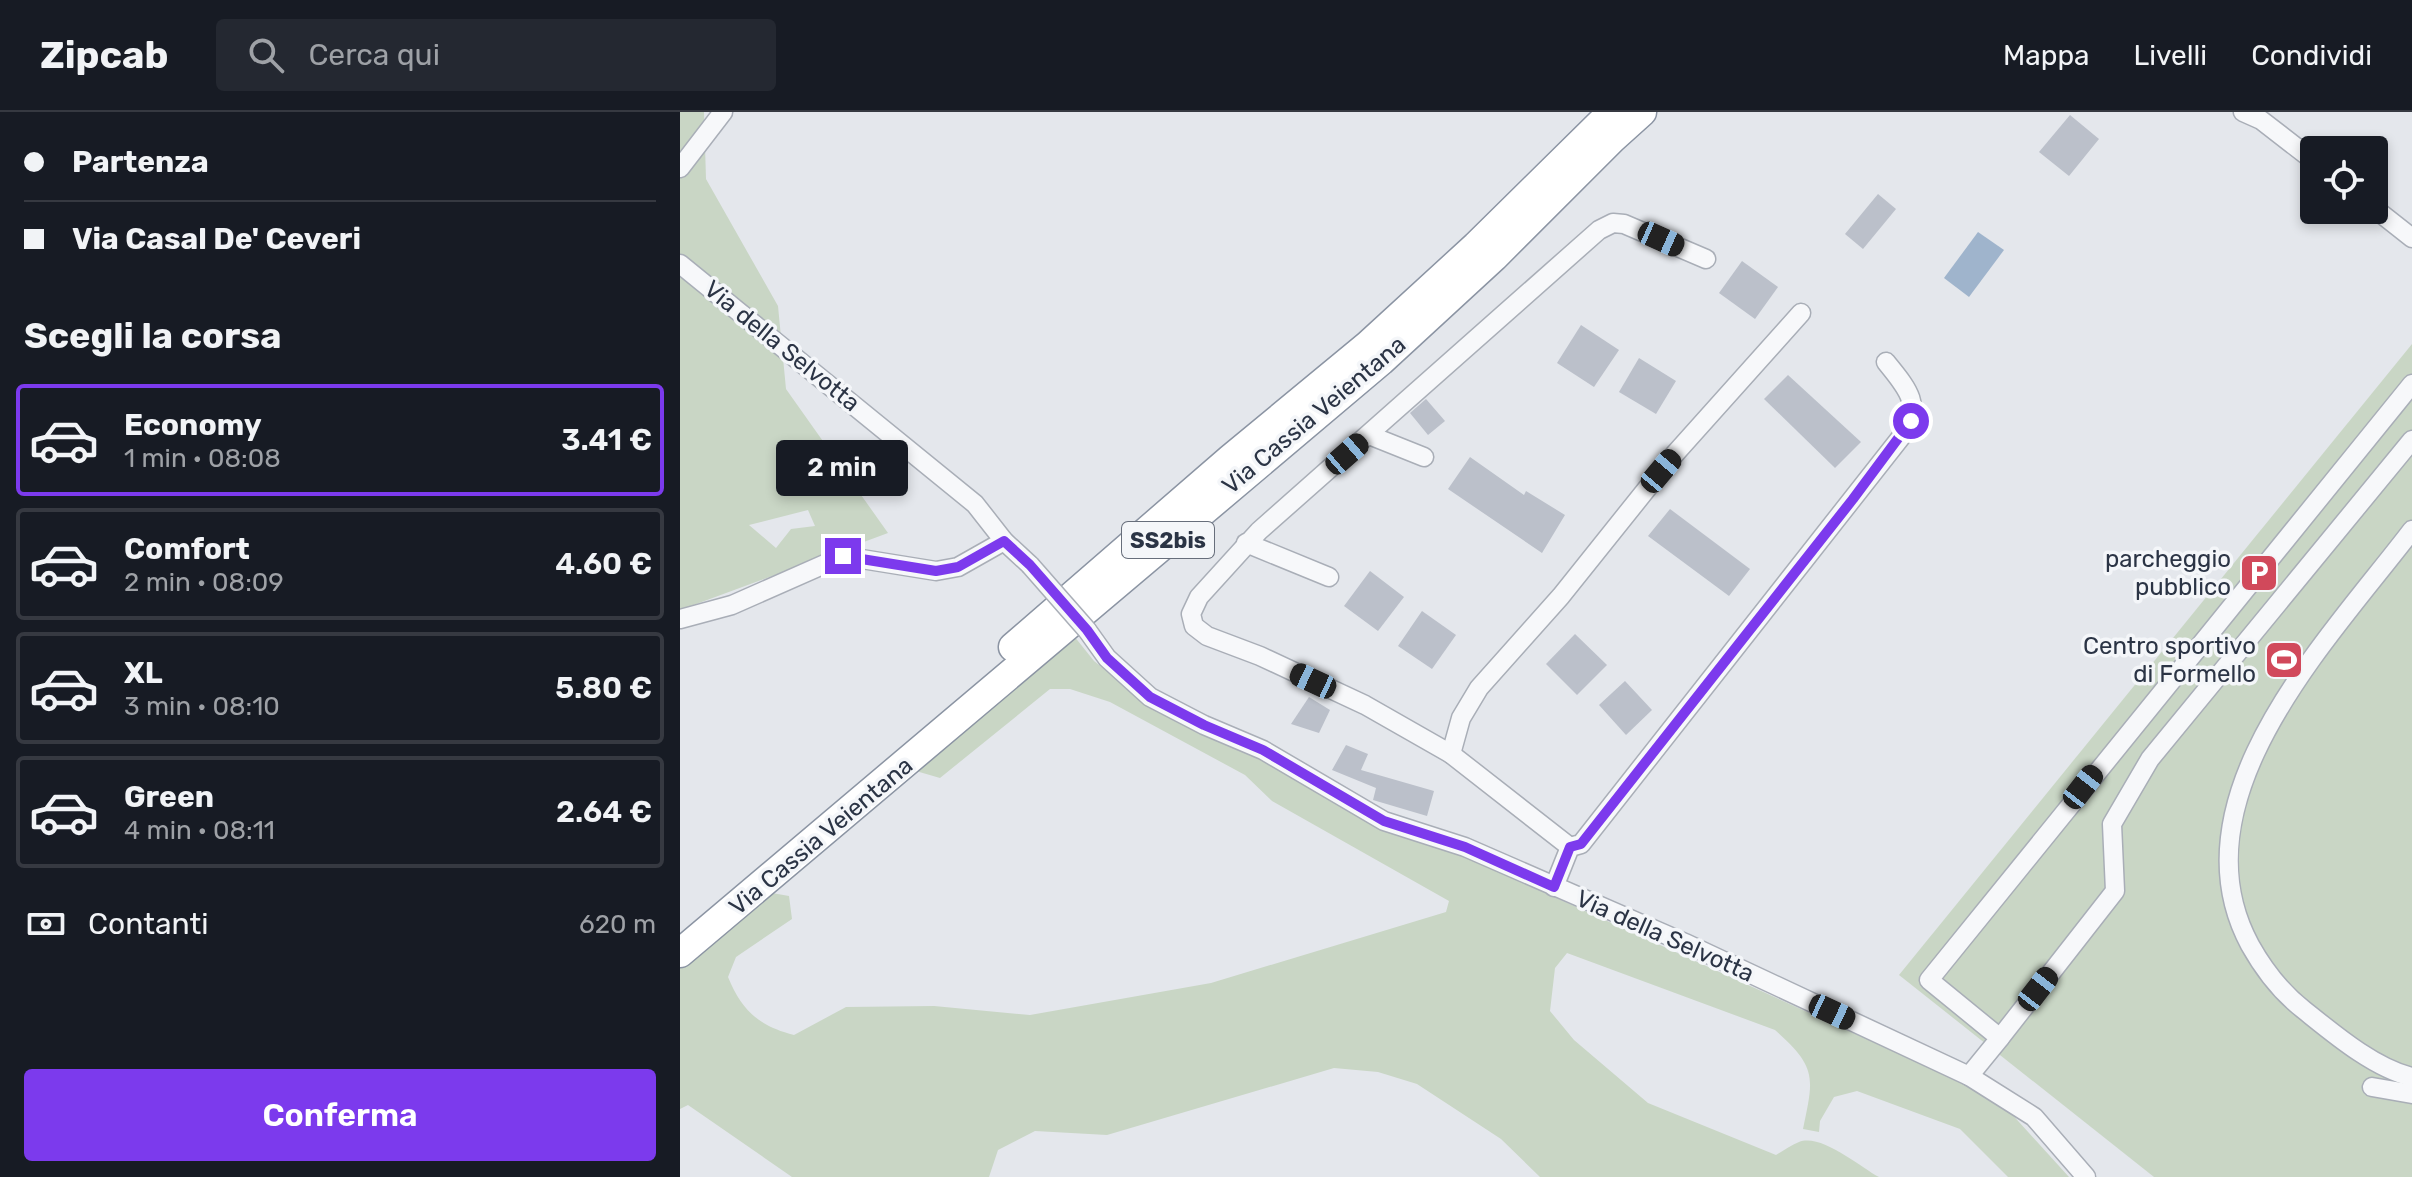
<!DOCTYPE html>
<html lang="it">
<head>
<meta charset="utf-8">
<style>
  body { margin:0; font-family:Rubik,sans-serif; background:#242831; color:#f1f3f6; height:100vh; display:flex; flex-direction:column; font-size:30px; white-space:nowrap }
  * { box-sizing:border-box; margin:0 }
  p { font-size:26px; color:#9ea1a6 }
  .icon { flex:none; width:44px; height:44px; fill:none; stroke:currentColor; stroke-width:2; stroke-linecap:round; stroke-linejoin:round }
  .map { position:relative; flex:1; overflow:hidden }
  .drawer { display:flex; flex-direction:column; background:#171b24; width:680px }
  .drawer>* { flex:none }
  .hud { display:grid; align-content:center; height:176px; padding:0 24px; background:#171b24 }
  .tools { position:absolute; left:1620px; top:24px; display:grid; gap:16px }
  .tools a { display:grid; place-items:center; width:88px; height:88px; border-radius:8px; background:#171b24; box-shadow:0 4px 12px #0003; font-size:40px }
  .end { position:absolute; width:36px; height:36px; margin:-18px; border:10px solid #7c3aed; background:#fff; box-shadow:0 0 0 4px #fff }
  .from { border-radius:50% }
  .bubble { position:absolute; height:56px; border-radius:8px; background:#171b24; box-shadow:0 4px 12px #0003; font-size:26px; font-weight:600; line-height:56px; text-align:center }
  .car { position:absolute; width:24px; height:48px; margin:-24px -12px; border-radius:10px; box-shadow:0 0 6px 2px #0007; background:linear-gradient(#222 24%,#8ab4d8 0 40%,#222 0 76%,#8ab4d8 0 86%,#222 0) }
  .hud b { display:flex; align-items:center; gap:28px; height:76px; font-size:30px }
  .hud b+b { border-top:2px solid #363941 }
  .hud i { width:20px; height:20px; background:#f1f3f6 }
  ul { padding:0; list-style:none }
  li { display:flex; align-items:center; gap:24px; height:112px; margin:0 16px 12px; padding:0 8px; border:4px solid #363941; border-radius:8px }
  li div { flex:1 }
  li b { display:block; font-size:30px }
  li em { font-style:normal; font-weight:600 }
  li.current { border-color:#7c3aed }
  li>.icon { width:72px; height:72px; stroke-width:1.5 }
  h2 { padding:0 24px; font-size:36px; line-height:96px }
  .pay { display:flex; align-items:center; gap:20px; height:88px; padding:0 24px; font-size:30px }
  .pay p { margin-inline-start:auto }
  .cta { display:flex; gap:16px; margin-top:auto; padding:16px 24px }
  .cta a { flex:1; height:92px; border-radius:8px; background:#7c3aed; color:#fff; font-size:32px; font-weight:600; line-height:92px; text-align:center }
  header { display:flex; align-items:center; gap:48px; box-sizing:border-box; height:112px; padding:0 40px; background:#171b24; border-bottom:2px solid #363941 }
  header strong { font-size:38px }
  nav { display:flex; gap:44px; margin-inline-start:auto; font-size:28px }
  .search { width:560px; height:72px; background:#242831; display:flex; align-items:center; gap:20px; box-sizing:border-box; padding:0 28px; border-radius:8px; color:#9ea1a6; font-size:30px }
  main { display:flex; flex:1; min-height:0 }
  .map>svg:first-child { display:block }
  .green { fill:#c9d6c5; fill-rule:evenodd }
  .water { fill:#9fb4cc }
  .building { fill:#bbc0ca }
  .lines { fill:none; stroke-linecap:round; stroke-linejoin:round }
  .minor-casing { stroke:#a9aeb7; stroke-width:21 }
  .highway-casing { stroke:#8b94a3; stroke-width:31 }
  .minor { stroke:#f7f8fa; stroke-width:18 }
  .highway { stroke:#fff; stroke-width:28 }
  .minor-bridge-casing { stroke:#a9aeb7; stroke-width:21; stroke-linecap:butt }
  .minor-bridge { stroke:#f7f8fa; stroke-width:18 }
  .route { stroke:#7c3aed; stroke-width:10 }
  .labels { text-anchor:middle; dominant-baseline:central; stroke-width:7; stroke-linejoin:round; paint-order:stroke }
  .shield { fill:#f4f6f9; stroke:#676e7b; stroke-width:2 }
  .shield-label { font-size:22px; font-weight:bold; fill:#2b3445 }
  .street-label { font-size:24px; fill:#2b3445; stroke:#f4f6f9 }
  .poi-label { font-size:24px; fill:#2b3445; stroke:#f4f6f9; text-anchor:end }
</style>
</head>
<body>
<header>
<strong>Zipcab</strong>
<div class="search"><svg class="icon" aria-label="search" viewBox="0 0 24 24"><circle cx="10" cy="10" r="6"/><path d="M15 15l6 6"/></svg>Cerca qui</div>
<nav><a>Mappa</a><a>Livelli</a><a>Condividi</a></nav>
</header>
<main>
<section class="drawer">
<div class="hud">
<b><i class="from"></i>Partenza</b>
<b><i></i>Via Casal De' Ceveri</b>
</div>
<h2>Scegli la corsa</h2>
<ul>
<li class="current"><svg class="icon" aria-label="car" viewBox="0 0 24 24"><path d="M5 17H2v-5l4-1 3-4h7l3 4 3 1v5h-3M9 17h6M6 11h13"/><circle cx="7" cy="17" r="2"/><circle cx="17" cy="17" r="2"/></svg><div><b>Economy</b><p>1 min · 08:08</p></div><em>3.41 €</em></li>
<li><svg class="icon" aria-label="car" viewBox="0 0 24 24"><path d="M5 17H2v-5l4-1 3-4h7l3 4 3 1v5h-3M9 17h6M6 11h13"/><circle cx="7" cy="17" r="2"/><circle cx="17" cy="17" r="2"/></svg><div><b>Comfort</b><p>2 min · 08:09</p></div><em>4.60 €</em></li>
<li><svg class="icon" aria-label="car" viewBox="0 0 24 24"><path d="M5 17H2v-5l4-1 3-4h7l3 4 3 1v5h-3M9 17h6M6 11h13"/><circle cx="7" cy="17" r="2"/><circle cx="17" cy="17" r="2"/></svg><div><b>XL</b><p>3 min · 08:10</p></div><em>5.80 €</em></li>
<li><svg class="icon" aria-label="car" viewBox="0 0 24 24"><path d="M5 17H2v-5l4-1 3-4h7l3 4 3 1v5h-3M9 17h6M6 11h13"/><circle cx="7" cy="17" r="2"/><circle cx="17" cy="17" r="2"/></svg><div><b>Green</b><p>4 min · 08:11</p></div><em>2.64 €</em></li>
</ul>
<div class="pay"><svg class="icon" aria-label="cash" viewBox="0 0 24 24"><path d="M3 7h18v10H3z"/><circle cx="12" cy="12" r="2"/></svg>Contanti<p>620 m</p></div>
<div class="cta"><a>Conferma</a></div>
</section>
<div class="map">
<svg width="1732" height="1065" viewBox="0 0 1732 1065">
  <rect width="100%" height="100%" fill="#e4e7ec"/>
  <!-- green -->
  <g class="green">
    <path d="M0 0H24L26 67 98 194 106 277 208 421 0 498ZM128 398 135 414 111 417 96 436 69 413Z"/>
    <polygon points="1732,232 1732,1065 1474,1065 1219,863"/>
    <path d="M390 519 414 549 469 592 576 639 782 743 1310 983 1329 999 1389 1065H1328L1280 1017 1177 979 1154 985 1140 1009 1139 1020 1123 1017C1134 965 1137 955 1095 918L887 841 875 856 870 899 894 928 968 991 1096 1043C1103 1039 1111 1033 1119 1030 1141 1021 1180 1055 1199 1065H860L821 1027 737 972 698 960 654 956 427 1023 355 1019 318 1038 309 1065H112L8 993 0 997V856L92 781 109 784 112 807 56 845 48 865C62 899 79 914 114 923L166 895 254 894 350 903 531 871 766 800 769 789 592 689 565 663 430 590 390 577H370L260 666 236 659Z"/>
  </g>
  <!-- water -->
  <polygon class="water" points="1298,120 1324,138 1289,185 1264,166"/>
  <!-- building -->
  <g class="building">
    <polygon points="1390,3 1419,27 1389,64 1359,40"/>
    <polygon points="1198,82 1216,97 1183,137 1165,122"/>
    <polygon points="1062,149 1098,175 1075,207 1039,181"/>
    <polygon points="901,213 939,238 914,275 877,251"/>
    <polygon points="959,246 996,269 976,302 939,280"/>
    <polygon points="1108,263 1181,330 1155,356 1084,287"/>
    <polygon points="746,287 765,309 748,323 730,301"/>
    <polygon points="790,345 844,383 846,379 885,403 862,441 768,377"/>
    <polygon points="990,397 1070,457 1049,484 968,424"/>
    <polygon points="690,459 724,485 698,519 664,494"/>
    <polygon points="742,499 776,523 752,557 718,534"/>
    <polygon points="895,522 927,553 897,583 866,552"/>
    <polygon points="945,569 972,598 946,623 919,593"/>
    <polygon points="629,585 650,598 639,621 611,612"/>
    <polygon points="666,633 688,642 681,658 754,679 747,704 693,688 696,676 652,658"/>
  </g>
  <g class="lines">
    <defs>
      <g id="minor">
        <polyline points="1563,0 1581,8 1634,49"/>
        <polyline points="0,56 43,0"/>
        <polyline points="1694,96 1732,126"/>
        <polyline points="0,152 295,392 324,429 350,453"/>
        <polyline points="689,323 744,345"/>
        <path d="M1732 418C1649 527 1491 687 1570 833 1584 858 1602 881 1624 898 1654 922 1694 956 1732 965"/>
        <polyline points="566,431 649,465"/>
        <polyline points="0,507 52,493 163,444 256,459 278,455 324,429"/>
        <polyline points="407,518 427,546 470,585 524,613 583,638 704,709 785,735 1005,831 1289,964 1354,1005 1406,1065"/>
        <polyline points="771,642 781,606 799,576 881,484 993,344 1121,201"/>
        <polyline points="890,735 771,642 685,593 580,544 527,524 514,514 511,502 519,485 579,419 919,118 933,111 944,112 1026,147"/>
        <path d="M874 775 890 735 901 732 1225 320C1243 291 1224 273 1206 250"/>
        <polyline points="1320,926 1435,779 1432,712 1470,647 1732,328"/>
        <polyline points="1289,964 1320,926 1249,868 1732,272"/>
        <polyline points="1692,975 1732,982"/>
      </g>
      <g id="highway">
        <polyline points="333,535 550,347 688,233 796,134 932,0"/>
        <polyline points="0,841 701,249 814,145 932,27 962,0"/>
      </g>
    </defs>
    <!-- minor casing -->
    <use href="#minor" class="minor-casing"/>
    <!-- highway casing -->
    <use href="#highway" class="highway-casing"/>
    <!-- minor -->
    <use href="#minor" class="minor"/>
    <!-- highway -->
    <use href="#highway" class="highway"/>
    <defs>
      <polyline id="minor-bridge" points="350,453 407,518"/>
    </defs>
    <!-- minor-bridge casing -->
    <use href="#minor-bridge" class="minor-bridge-casing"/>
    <!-- minor-bridge -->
    <use href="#minor-bridge" class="minor-bridge"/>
  </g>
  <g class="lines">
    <!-- route -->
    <polyline class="route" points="163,444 256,459 278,455 324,429 350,453 407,518 427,546 470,585 524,613 583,638 704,709 785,735 874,775 890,735 901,732 1173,387 1231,309"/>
  </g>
  <!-- icons -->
  <defs>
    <symbol id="parking-square" viewBox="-11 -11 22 22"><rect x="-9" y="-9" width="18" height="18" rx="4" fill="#d1495b" stroke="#f4f6f9"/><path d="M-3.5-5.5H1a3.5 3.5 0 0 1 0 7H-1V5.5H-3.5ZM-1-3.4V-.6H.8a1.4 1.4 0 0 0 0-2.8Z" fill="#fff"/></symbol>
    <symbol id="stadium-square" viewBox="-11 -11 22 22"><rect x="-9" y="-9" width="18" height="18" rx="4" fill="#d1495b" stroke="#f4f6f9"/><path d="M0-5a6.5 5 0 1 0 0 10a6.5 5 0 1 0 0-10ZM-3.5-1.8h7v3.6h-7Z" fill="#fff"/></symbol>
  </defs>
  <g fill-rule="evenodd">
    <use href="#parking-square" x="1557" y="439" width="44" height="44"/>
    <use href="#stadium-square" x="1582" y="526" width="44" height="44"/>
  </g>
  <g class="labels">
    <!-- shield labels -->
    <rect class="shield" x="442" y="410" width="92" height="36" rx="6"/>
    <g class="shield-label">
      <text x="488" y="428">SS2bis</text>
    </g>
    <!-- street labels -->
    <g class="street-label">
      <text transform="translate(102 234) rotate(39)">Via della Selvotta</text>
      <text transform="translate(634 303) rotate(-40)">Via Cassia Veientana</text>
      <text transform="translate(141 724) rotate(-40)">Via Cassia Veientana</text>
      <text transform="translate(985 824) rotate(24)">Via della Selvotta</text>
    </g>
    <!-- poi labels -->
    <g class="poi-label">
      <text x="1551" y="447">parcheggio<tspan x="1551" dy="28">pubblico</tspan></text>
      <text x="1576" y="534">Centro sportivo<tspan x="1576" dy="28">di Formello</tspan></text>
    </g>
  </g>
</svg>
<div class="tools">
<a><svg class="icon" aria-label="locate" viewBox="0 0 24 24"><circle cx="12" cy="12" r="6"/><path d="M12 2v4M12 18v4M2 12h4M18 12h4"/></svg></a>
</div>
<i class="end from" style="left:1231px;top:309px"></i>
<i class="end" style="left:163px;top:444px"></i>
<div class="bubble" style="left:96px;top:328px;width:132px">2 min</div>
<i class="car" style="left:981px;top:127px;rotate:114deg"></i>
<i class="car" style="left:667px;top:342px;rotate:49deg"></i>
<i class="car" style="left:981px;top:359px;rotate:40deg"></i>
<i class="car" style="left:633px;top:569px;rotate:295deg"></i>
<i class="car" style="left:1403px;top:675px;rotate:38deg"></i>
<i class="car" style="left:1358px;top:877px;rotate:38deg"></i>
<i class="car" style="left:1152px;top:900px;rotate:115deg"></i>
</div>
</main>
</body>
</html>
